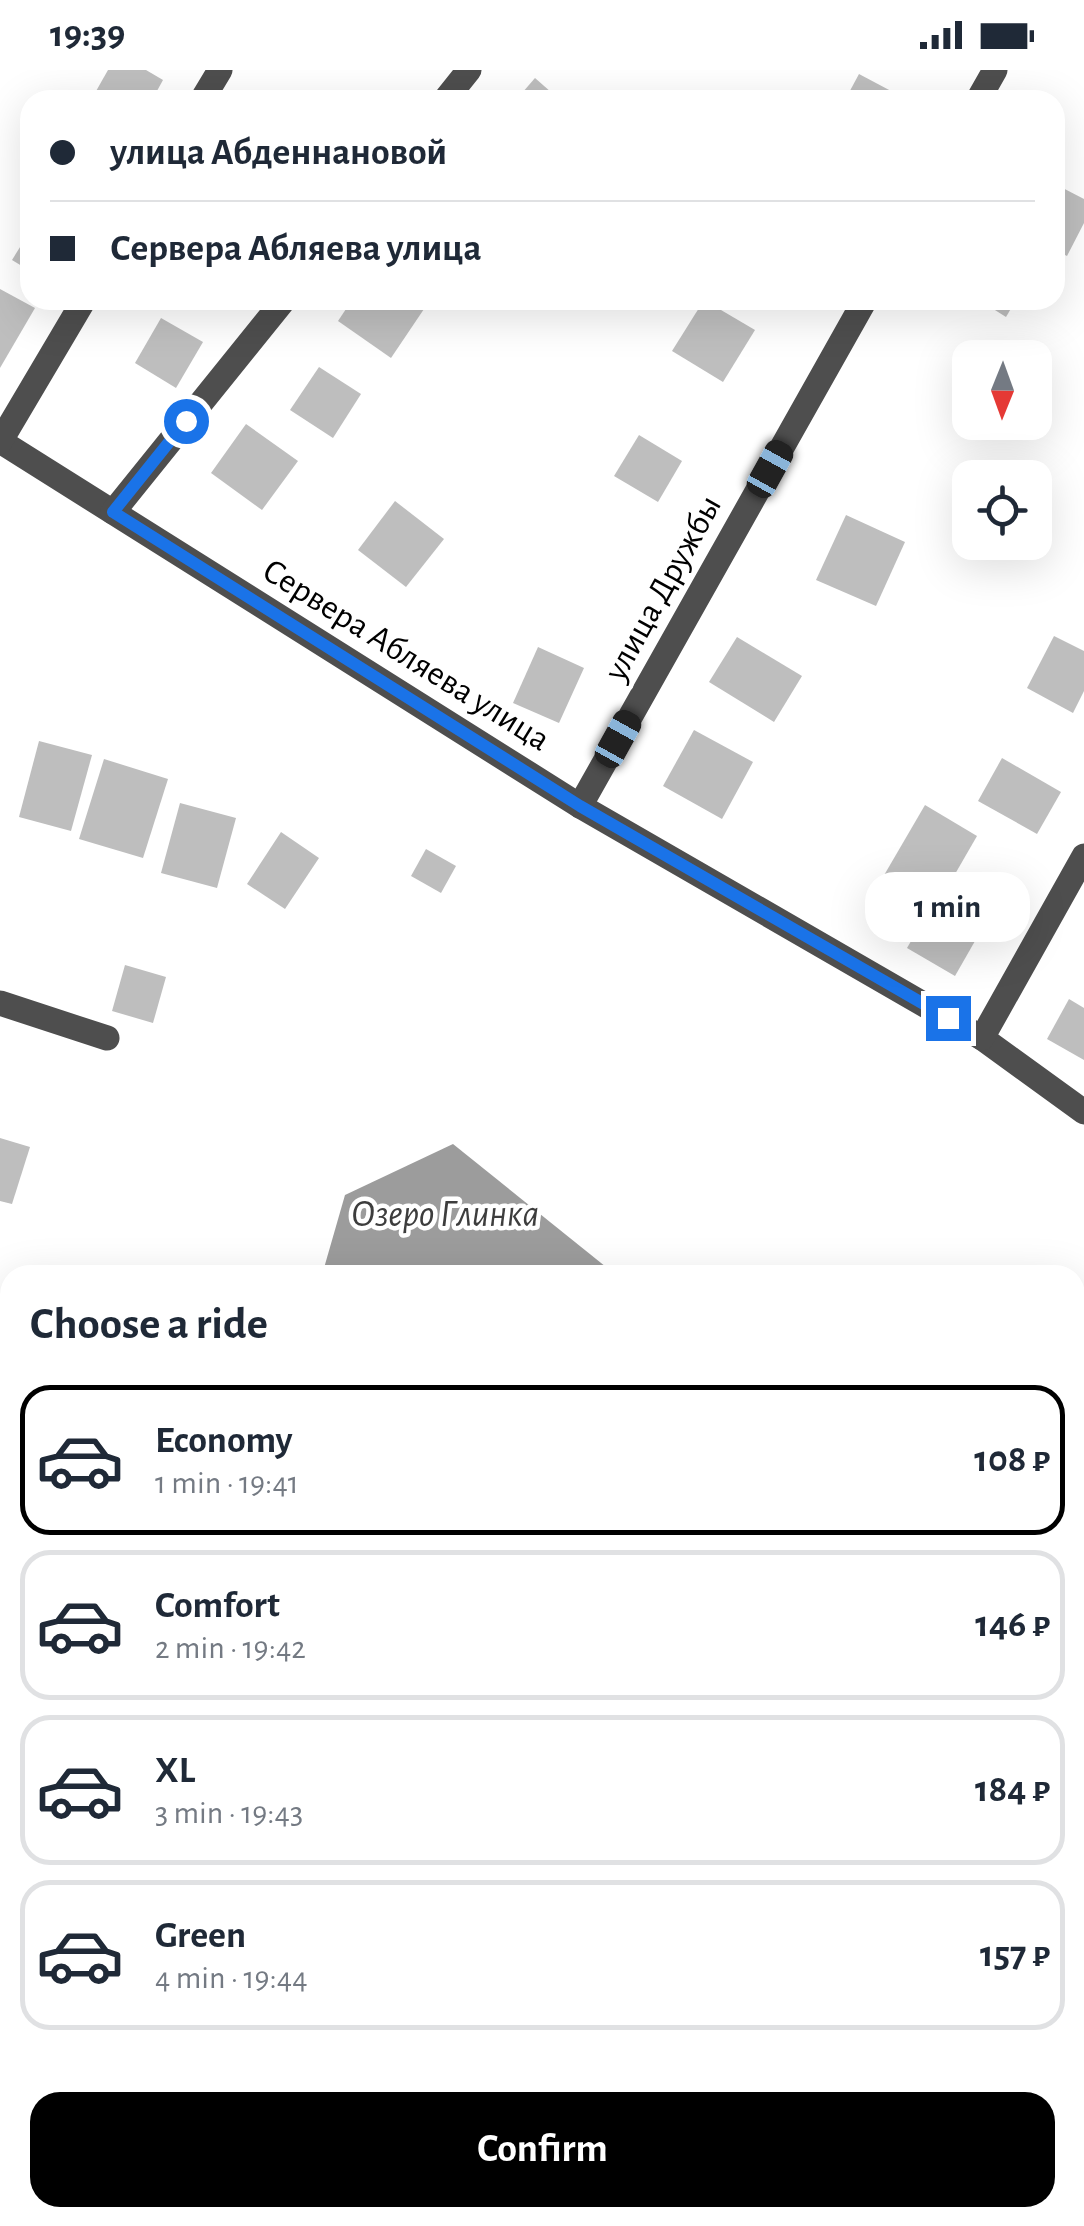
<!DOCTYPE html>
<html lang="en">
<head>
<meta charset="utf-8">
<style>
  body { margin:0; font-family:"Alegreya Sans",sans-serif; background:#f2f2f3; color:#1f2937; height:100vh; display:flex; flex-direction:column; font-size:38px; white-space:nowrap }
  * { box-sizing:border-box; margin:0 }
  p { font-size:32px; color:#747a83 }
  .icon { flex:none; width:55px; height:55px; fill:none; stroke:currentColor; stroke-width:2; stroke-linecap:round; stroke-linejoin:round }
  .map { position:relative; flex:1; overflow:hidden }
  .panel { position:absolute; left:0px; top:1195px; width:1085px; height:962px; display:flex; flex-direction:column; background:#fff; border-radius:30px 30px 0 0; box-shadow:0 10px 40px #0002 }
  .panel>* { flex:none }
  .banner { position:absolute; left:20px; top:20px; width:1045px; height:220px; border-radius:30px; box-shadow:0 10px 40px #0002; display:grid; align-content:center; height:220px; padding:0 30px; background:#fff }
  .needle { width:65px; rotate:181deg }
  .fabs { position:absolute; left:952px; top:270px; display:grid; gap:20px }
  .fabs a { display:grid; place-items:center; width:100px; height:100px; border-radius:20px; background:#fff; box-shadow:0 10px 40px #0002; font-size:50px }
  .end { position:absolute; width:45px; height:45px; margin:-22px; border:12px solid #1a73e8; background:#fff; box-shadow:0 0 0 5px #fff }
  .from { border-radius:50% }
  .bubble { position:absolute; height:70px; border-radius:30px; background:#fff; box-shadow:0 10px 40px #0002; font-size:32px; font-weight:700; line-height:70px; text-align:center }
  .car { position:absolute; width:30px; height:60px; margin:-30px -15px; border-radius:12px; box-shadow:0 0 8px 2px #0007; background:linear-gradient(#222 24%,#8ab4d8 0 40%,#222 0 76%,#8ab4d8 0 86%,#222 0) }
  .banner b { display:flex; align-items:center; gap:35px; height:95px; font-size:38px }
  .banner b+b { border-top:2px solid #e0e1e3 }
  .banner i { width:25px; height:25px; background:#1f2937 }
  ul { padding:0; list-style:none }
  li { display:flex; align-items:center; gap:30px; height:150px; margin:0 20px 15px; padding:0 10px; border:5px solid #e0e1e3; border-radius:30px }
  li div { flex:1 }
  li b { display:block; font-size:38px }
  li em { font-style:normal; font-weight:700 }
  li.selected { border-color:#000 }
  li>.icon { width:90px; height:90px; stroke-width:1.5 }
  h2 { padding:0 30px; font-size:45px; line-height:120px }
  .button { display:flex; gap:20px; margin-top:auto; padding:20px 30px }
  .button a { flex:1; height:115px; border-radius:30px; background:#000; color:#fff; font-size:40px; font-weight:700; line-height:115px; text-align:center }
  .status { display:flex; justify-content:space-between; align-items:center; height:70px; padding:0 50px; background:#fff; direction:ltr }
  .status svg { height:28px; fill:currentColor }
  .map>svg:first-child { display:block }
  .water { fill:#9c9c9c }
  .building { fill:#bebebe }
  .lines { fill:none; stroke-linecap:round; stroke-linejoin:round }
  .minor { stroke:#4e4e4e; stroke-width:25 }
  .route { stroke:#1a73e8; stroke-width:12 }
  .labels { text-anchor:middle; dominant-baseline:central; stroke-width:9; stroke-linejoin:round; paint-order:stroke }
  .street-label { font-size:35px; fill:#000; stroke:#fff }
  .water-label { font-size:38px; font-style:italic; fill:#3d3d3d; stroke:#fff }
</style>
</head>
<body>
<div class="status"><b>19:39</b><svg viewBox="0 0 49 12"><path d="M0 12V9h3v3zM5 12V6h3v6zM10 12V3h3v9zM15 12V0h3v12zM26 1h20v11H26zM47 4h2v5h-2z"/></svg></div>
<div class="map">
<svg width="1084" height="2156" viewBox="0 0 1084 2156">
  <rect width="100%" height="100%" fill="#fff"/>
  <!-- water -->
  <g class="water">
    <polygon points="453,1074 616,1205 322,1205 345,1125"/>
    <polygon points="1075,1619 1084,1634 1084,1825 1075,1830"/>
  </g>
  <!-- building -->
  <g class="building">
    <polygon points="108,0 146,0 163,10 152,30 91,30"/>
    <polygon points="859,4 908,30 845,30"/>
    <polygon points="535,8 560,30 516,30"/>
    <polygon points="1055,114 1084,129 1084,153 1067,186 1055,180"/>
    <polygon points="25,169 30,172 30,201 12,190"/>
    <polygon points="0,219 35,238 0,298"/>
    <polygon points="352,230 411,230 424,239 391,288 338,251"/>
    <polygon points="704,230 755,260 723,312 672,281"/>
    <polygon points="979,230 1016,230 1006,247"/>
    <polygon points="161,248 203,272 176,318 135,293"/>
    <polygon points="319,297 361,324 333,368 290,340"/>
    <polygon points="246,354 298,391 262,440 211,403"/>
    <polygon points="639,365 682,391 658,432 614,406"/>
    <polygon points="395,431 444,469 406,517 358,480"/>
    <polygon points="846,445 905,472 876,536 816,510"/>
    <polygon points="1054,566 1084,581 1084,621 1073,643 1027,618"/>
    <polygon points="737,567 802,606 774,652 709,612"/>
    <polygon points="538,577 584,598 559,653 513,633"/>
    <polygon points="694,660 753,692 722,749 663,716"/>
    <polygon points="39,671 92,685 71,761 19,747"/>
    <polygon points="1002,688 1061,722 1037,764 978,731"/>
    <polygon points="104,689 168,709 143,788 79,769"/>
    <polygon points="180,733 236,748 217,818 161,803"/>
    <polygon points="925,735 977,766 936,837 883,807"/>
    <polygon points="281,762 319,788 285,839 247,814"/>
    <polygon points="426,779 456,796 441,823 411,806"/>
    <polygon points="931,837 979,864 955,906 907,878"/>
    <polygon points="125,895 166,907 153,953 112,941"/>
    <polygon points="1069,929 1084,938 1084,990 1047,969"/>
    <polygon points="0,1068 30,1077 12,1134 0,1131"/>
  </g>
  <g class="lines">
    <!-- minor -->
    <g class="minor">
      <polyline points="202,30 220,0"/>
      <polyline points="445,30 469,0"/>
      <polyline points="978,30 995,0"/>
      <polyline points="0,371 580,736 982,968 1084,1042"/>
      <polyline points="0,372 84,230"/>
      <polyline points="113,442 284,230"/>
      <polyline points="580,736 865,230"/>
      <polyline points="0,933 107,968"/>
      <polyline points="982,968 1084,786"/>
    </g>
  </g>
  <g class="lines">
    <!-- route -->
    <polyline class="route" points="186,351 113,442 580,736 948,948"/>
  </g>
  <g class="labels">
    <!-- street labels -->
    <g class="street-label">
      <text transform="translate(663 518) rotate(-61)">улица Дружбы</text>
      <text transform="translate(406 585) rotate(32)">Сервера Абляева улица</text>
    </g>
    <!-- water labels -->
    <g class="water-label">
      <text x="445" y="1145">Озеро Глинка</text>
    </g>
  </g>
</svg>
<div class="fabs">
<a><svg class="needle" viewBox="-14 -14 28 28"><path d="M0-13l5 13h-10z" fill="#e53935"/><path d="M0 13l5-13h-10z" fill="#747a83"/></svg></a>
<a><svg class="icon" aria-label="locate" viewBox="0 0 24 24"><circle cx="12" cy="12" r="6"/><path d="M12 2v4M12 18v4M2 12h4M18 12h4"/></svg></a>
</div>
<i class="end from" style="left:186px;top:351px"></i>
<i class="end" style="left:948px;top:948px"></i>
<div class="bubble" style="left:865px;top:802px;width:165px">1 min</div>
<i class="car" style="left:770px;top:399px;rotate:29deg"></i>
<i class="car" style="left:618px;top:669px;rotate:29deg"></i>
<div class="banner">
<b><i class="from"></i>улица Абденнановой</b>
<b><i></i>Сервера Абляева улица</b>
</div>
<section class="panel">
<h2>Choose a ride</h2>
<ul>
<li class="selected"><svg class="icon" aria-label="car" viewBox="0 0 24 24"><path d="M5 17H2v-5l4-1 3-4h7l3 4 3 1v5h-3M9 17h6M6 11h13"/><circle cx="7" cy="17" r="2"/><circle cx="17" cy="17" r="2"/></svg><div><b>Economy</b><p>1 min · 19:41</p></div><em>108 ₽</em></li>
<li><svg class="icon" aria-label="car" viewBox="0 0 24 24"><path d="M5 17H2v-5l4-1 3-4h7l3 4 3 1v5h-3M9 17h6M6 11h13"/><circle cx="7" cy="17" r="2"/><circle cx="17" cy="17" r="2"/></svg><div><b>Comfort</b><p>2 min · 19:42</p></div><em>146 ₽</em></li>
<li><svg class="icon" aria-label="car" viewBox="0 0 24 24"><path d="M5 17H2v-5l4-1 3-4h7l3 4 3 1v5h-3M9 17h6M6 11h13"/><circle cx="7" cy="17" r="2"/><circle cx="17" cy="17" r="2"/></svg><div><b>XL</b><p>3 min · 19:43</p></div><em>184 ₽</em></li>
<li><svg class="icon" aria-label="car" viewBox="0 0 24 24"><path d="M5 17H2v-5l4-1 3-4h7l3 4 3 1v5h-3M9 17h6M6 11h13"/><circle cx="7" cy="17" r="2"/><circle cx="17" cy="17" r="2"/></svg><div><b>Green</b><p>4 min · 19:44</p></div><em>157 ₽</em></li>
</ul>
<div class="button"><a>Confirm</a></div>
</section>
</div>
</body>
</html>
